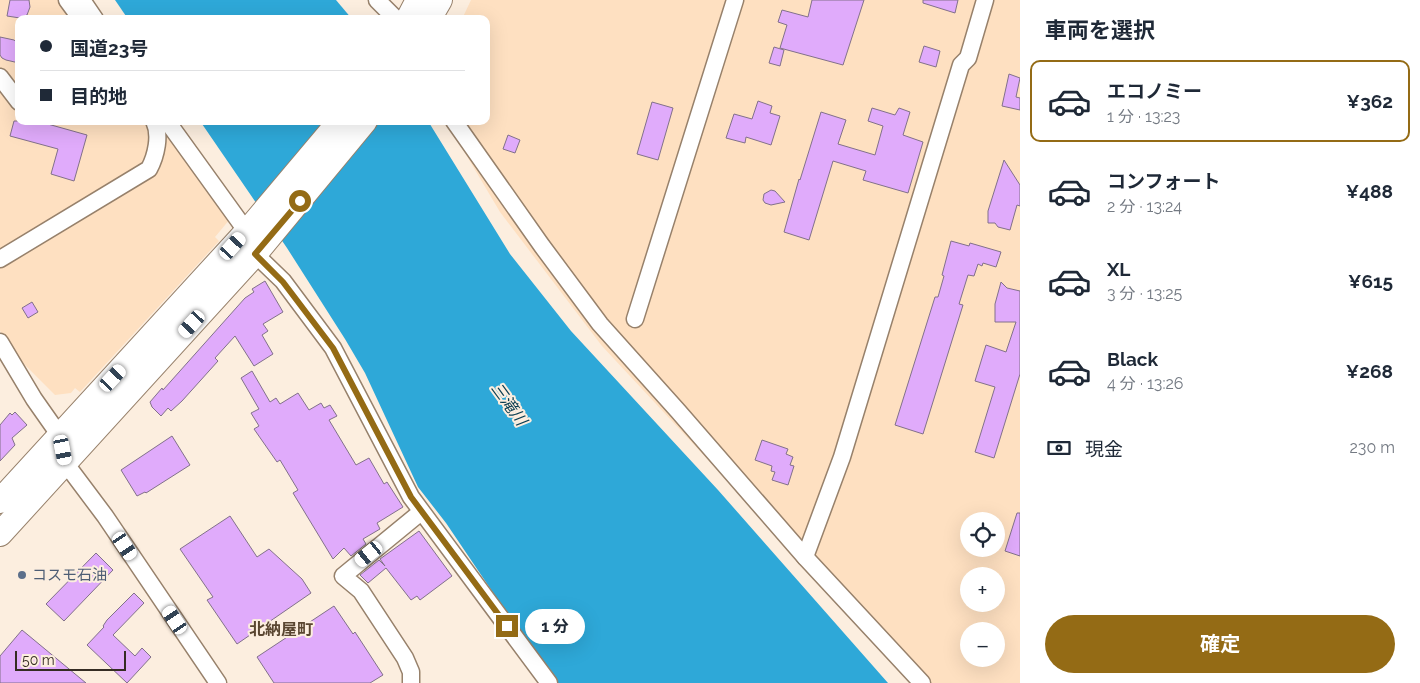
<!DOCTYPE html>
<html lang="ja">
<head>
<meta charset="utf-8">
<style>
  body { margin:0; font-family:Raleway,"Noto Sans JP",sans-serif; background:#f2f2f3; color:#1f2937; height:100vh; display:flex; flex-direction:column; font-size:19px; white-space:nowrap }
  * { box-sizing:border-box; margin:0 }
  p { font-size:16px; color:#747a83 }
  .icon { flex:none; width:28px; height:28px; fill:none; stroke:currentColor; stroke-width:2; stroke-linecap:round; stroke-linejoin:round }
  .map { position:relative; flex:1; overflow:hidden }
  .side { display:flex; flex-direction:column; background:#fff; width:400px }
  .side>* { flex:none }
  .guide { position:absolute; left:15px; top:15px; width:475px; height:110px; border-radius:10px; box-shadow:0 5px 20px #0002; display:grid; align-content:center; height:110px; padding:0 25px; background:#fff }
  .fabs { position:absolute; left:960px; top:512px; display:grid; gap:10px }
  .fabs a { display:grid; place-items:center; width:45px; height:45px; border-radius:50%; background:#fff; box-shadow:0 5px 20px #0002; font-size:25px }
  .scale { position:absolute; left:15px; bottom:12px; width:111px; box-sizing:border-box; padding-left:5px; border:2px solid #352c23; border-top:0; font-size:14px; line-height:18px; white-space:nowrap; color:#352c23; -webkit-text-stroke:4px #fceedf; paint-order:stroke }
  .end { position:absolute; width:22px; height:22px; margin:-11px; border:6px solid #946b15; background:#fff; box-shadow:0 0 0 2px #fff }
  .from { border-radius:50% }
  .bubble { position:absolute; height:35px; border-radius:18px; background:#fff; box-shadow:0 5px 20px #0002; font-size:16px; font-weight:700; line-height:35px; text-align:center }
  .car { position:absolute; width:15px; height:30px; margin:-15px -8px; border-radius:6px; box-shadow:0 0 4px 1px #0007; background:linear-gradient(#fff 24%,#345 0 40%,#fff 0 76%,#345 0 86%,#fff 0) }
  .guide b { display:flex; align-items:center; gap:18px; height:48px; font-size:19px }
  .guide b+b { border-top:1px solid #e0e1e3 }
  .guide i { width:12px; height:12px; background:#1f2937 }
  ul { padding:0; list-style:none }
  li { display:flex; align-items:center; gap:15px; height:82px; margin:0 10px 8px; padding:0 15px; border:2px solid transparent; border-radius:10px }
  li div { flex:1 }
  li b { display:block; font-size:19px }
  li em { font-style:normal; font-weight:700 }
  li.selected { border-color:#946b15 }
  li>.icon { width:45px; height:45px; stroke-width:1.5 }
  h2 { padding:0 25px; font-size:22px; line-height:60px }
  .pay { display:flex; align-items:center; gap:12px; height:55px; padding:0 25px; font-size:19px }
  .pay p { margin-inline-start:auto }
  .action { display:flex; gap:10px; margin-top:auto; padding:10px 25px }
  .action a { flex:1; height:58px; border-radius:30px; background:#946b15; color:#fff; font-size:20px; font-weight:700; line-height:58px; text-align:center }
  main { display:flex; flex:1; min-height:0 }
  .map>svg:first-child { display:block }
  .built { fill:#fee0c1; fill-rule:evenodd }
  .water { fill:#2ea8d8 }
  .building { fill:#e0abfb; stroke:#82718a }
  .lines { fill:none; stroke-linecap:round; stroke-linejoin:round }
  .minor-casing { stroke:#97816b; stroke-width:19 }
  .highway-casing { stroke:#97816b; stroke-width:26 }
  .minor { stroke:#fff; stroke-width:16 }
  .highway { stroke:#fff; stroke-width:24 }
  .route { stroke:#946b15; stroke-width:6 }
  .service-dot { fill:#5c6f8a; stroke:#fceedf; stroke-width:2 }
  .labels { text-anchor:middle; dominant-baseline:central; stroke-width:4; stroke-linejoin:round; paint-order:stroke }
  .service-label { font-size:15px; fill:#4e5e75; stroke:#fceedf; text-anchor:start }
  .water-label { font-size:16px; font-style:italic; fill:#083c50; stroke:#fceedf }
  .neighbourhood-label { font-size:16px; font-weight:bold; fill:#5a4631; stroke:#fceedf }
</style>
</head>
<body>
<main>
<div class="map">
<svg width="1020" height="683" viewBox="0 0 1020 683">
  <rect width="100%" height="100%" fill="#fceedf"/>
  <!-- built -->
  <g class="built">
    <polygon points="0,0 77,0 90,19 19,19 19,121 161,121 230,219 215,237 219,241 80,392 75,388 71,393 55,395 19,359 0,331"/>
    <path d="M471 0H1020V683H916L602 346 500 212 446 121H486V19H462ZM969 521H996V549H969ZM969 576H996V604H969ZM969 631H996V659H969Z"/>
  </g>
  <!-- water -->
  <g class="water">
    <polygon points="115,0 336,0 352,19 128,19"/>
    <polygon points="200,121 428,121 510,254 571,331 718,490 888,683 554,683 446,523 418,487 365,373 345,339 287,248"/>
  </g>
  <!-- building -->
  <g class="building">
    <polygon points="10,0 29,0 30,7 27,15 20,18 7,16"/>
    <polygon points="812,0 864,0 843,65 780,48 787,25 778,22 782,10 808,17"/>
    <polygon points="923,0 958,0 955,13 923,3"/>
    <polygon points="0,37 14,40 19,44 19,63 6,60 2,58 0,55"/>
    <polygon points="924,46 940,51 936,67 919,62"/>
    <polygon points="774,47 784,50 780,66 769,63"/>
    <polygon points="1009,74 1020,78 1016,97 1020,98 1020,110 1002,106"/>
    <polygon points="758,101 772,106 770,113 780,116 771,145 746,137 745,143 726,138 734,114 752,119"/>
    <polygon points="652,102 673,108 658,160 637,154"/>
    <polygon points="872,108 895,115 899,108 910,112 903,135 923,142 908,193 863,180 866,171 833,161 809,240 784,232 799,179 800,180 821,112 846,120 838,144 875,155 883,126 868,121"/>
    <polygon points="14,121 37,121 87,135 74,181 51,174 58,149 10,136"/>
    <polygon points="508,135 520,140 515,153 503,149"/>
    <polygon points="1004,160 1020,185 1020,206 1017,205 1010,230 998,227 995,223 988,223 988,211"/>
    <polygon points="771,190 775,191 785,202 771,205 765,203 763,200 764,194"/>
    <polygon points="951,241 969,246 970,243 1001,252 996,267 983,263 982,266 978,264 974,276 968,275 959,304 963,305 923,434 895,425 935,297 938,297 944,276 942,275"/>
    <polygon points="265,281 283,312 263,324 268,331 262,335 273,354 254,366 235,336 215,358 218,361 182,401 171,411 168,408 161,416 152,407 150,402 162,388 163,390 245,298 254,292 252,289"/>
    <polygon points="1001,282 1007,288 1020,291 1020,374 994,458 975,452 995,387 975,381 986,345 1006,352 1016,322 995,322 995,304"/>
    <polygon points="32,302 38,312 28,318 22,308"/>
    <polygon points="252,371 270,402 276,398 280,404 298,393 309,410 321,403 324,408 330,405 337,416 329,420 356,465 369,458 384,484 387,482 403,507 377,523 380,529 363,539 366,544 351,556 344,548 333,559 293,493 298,490 280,460 277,462 254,429 259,426 251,413 259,409 241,378"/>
    <polygon points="15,412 27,425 12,438 15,445 0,461 0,425 10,413 12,415"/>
    <polygon points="172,436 190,465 146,493 145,492 137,496 121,470"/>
    <polygon points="762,440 788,449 786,454 793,457 790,465 794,466 788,485 772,480 775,472 771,471 772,466 755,460"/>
    <polygon points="1017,513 1020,513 1020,556 1005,551"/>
    <polygon points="230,516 257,557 269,549 302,579 311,593 237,644 207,600 213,597 180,549"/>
    <polygon points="419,531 452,576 420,600 417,596 411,600 386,568 368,583 360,575 379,560 385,566 380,559"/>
    <polygon points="96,553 113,570 64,621 46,604"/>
    <polygon points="134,593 144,603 113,635 135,656 142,648 151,657 127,683 87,645 104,627 103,626 107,620"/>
    <polygon points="334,606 353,634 355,632 383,675 370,683 274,683 257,657"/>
    <polygon points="22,630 86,683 0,683 0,656"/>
  </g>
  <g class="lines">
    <defs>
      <g id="minor">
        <polyline points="67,0 81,19"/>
        <polyline points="82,0 95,19"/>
        <polyline points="377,0 396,19"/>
        <polyline points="0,77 19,102"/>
        <polyline points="167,121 247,232"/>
        <polyline points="454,121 542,246 600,324 678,411 805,557 922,683"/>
        <polyline points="255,254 283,281 333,348 411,497 549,683"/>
        <path d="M0 259 149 169C156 156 161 135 154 121"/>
        <polyline points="635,319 735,0"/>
        <polyline points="0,342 34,399 60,436 66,464 105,516 218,683"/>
        <polyline points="805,557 842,457 961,65 968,58 985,0"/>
        <polyline points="411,683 411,672 405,658 361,591 343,576 421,512"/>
      </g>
      <g id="highway">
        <polyline points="408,19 418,0"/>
        <polyline points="429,19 440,0"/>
        <polyline points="0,501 250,228 340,121"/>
        <polyline points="0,534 255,254 365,121"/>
      </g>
    </defs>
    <!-- minor casing -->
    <use href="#minor" class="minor-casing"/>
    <!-- highway casing -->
    <use href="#highway" class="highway-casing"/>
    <!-- minor -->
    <use href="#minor" class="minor"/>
    <!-- highway -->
    <use href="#highway" class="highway"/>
  </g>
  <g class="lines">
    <!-- route -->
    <polyline class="route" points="300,201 255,254 283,282 333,348 411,497 507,626"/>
  </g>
  <!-- markers -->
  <circle class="service-dot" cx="22" cy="575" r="5"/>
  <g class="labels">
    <!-- service labels -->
    <g class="service-label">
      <text x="32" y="575">コスモ石油</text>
    </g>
    <!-- water labels -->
    <g class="water-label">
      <text transform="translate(509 404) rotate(54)">三滝川</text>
    </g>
    <!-- neighbourhood labels -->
    <g class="neighbourhood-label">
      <text x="281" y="629">北納屋町</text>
    </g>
  </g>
</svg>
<div class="fabs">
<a><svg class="icon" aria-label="locate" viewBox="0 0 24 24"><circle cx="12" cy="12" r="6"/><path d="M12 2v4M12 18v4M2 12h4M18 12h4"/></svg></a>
<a>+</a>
<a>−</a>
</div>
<div class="scale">50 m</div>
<i class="end from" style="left:300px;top:201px"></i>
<i class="end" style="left:507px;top:626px"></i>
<div class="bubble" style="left:525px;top:609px;width:60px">1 分</div>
<i class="car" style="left:233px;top:246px;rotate:42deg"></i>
<i class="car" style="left:192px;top:324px;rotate:222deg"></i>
<i class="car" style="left:113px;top:378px;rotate:43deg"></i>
<i class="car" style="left:63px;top:450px;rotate:169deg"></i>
<i class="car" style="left:125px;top:546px;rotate:146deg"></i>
<i class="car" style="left:369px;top:554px;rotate:231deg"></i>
<i class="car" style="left:175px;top:620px;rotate:326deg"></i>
<div class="guide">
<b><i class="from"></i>国道23号</b>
<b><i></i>目的地</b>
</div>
</div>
<section class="side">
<h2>車両を選択</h2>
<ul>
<li class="selected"><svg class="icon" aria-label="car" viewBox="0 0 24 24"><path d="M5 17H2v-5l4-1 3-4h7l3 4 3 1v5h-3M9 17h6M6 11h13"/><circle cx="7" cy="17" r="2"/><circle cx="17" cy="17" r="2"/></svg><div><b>エコノミー</b><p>1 分 · 13:23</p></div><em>¥362</em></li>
<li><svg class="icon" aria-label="car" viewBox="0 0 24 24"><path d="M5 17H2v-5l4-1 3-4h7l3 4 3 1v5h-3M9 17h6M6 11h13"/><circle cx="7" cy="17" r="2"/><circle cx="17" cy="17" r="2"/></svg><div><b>コンフォート</b><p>2 分 · 13:24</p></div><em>¥488</em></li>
<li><svg class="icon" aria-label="car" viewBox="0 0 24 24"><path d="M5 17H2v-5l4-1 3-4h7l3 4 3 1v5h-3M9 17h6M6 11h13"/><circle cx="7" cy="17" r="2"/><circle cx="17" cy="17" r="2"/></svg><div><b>XL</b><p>3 分 · 13:25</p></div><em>¥615</em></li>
<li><svg class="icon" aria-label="car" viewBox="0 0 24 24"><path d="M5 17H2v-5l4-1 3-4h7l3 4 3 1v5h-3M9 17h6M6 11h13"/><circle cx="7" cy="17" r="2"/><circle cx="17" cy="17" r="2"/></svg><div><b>Black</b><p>4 分 · 13:26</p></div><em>¥268</em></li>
</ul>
<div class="pay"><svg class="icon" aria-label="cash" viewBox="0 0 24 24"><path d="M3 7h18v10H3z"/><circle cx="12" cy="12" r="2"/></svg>現金<p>230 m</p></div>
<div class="action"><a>確定</a></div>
</section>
</main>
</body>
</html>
